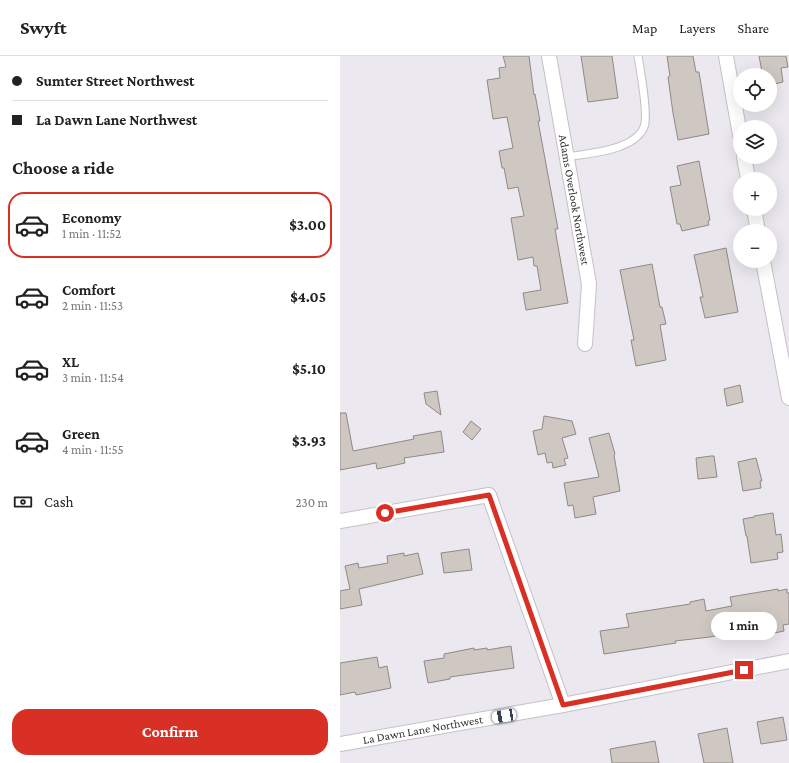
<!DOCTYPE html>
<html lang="en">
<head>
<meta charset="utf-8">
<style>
  body { margin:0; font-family:"Crimson Pro",serif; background:#f2f2f2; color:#222; height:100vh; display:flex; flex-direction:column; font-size:15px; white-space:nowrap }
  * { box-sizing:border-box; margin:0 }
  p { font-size:13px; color:#767676 }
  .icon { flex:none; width:22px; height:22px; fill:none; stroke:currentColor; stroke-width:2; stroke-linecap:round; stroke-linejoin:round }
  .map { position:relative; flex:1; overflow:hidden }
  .details { display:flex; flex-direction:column; background:#fff; width:340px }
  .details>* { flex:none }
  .banner { display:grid; align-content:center; height:88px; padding:0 12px; background:#fff }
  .controls { position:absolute; left:393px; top:12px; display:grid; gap:8px }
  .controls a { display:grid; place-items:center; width:44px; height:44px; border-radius:50%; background:#fff; box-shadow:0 4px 16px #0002; font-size:20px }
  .end { position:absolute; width:18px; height:18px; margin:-9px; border:5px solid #d93025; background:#fff; box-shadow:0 0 0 2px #fff }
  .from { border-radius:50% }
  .bubble { position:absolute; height:28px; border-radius:14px; background:#fff; box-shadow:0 4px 16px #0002; font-size:13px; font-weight:700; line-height:28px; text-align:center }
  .car { position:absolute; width:12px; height:24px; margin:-12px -6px; border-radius:5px; box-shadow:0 0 3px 1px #0007; background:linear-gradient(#fff 24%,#345 0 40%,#fff 0 76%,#345 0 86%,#fff 0) }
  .banner b { display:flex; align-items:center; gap:14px; height:38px; font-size:15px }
  .banner b+b { border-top:1px solid #e0e0e0 }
  .banner i { width:10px; height:10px; background:#222 }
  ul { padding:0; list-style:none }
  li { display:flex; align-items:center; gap:12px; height:66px; margin:0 8px 6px; padding:0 4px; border:2px solid transparent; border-radius:16px }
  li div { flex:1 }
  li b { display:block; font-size:15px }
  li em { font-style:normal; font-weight:700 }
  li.active { border-color:#d93025 }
  li>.icon { width:36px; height:36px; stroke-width:1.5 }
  h2 { padding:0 12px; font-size:18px; line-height:48px }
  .pay { display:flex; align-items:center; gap:10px; height:44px; padding:0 12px; font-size:15px }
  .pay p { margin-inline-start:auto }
  .button { display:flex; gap:8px; margin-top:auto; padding:8px 12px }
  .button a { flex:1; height:46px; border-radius:16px; background:#d93025; color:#fff; font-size:16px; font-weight:700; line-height:46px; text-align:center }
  header { display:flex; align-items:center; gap:24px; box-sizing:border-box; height:56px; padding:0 20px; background:#fff; border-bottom:1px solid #e0e0e0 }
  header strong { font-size:19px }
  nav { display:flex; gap:22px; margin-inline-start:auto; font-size:14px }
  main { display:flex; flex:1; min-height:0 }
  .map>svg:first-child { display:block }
  .building { fill:#cec7c2; stroke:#908985 }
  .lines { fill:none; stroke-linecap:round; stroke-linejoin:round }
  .lane-casing { stroke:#c4c1c8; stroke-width:9 }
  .street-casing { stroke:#c4c1c8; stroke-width:16 }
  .lane { stroke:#fff; stroke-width:7 }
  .street { stroke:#fff; stroke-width:14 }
  .route { stroke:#d93025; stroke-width:5 }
  .labels { text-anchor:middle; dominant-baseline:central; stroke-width:4; stroke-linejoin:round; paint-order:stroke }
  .street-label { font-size:12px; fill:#353437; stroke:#ebe8ef }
</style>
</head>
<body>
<header>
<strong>Swyft</strong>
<nav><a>Map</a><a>Layers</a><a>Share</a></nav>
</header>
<main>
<section class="details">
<div class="banner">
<b><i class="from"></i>Sumter Street Northwest</b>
<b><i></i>La Dawn Lane Northwest</b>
</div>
<h2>Choose a ride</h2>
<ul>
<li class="active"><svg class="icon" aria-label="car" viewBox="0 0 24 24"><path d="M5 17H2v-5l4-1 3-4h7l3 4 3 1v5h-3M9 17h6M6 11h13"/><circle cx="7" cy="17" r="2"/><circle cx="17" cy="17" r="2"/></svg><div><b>Economy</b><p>1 min · 11:52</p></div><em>$3.00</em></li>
<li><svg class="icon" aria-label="car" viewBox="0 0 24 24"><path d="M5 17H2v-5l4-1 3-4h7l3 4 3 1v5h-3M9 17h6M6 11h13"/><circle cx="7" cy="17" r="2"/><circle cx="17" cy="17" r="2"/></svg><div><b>Comfort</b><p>2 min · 11:53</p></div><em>$4.05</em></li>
<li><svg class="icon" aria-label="car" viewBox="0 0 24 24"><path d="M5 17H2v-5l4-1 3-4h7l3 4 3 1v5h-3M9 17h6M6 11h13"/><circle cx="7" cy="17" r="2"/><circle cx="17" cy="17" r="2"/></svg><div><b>XL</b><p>3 min · 11:54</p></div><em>$5.10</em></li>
<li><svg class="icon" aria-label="car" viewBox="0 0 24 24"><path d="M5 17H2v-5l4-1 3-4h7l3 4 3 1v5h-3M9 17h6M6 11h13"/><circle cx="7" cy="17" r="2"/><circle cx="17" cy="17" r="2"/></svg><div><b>Green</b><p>4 min · 11:55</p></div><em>$3.93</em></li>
</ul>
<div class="pay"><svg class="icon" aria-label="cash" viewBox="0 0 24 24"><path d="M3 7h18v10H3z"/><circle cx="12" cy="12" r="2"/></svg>Cash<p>230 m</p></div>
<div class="button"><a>Confirm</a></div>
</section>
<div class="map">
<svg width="449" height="707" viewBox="0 0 449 707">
  <rect width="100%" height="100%" fill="#ebe8ef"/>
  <!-- building -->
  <g class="building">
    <polygon points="163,0 189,0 194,39 195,38 200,65 198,65 218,173 215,173 228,247 186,254 183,237 201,234 197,210 194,210 193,201 178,204 171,162 184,160 178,131 168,133 164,112 162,112 159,95 173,92 167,61 153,63 147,24 160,22 159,12 166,11"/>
    <polygon points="241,0 272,0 278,42 248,46"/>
    <polygon points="327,0 353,0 356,16 359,16 369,78 338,84 333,57 328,21 330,20"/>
    <polygon points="419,0 446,0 448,11 441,12 443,26 430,29 430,19 425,19 424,16 422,16"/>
    <polygon points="359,105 370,164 368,165 369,169 342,175 340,168 337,168 330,131 341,129 337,110"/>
    <polygon points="386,192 398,256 365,262 360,241 363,241 354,199"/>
    <polygon points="312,208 320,251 322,251 326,268 320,269 326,304 296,310 291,284 294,284 280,214"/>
    <polygon points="400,329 403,346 387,350 384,333"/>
    <polygon points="97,335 101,359 86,348 84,337"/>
    <polygon points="0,357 6,357 13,395 74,383 73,380 101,375 104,396 64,402 65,407 37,413 36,407 0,414"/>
    <polygon points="204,360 232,365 236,378 222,382 228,402 224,403 226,409 213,412 212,406 207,407 205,397 198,399 193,375 202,373"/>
    <polygon points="131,365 141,373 132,384 123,376"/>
    <polygon points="269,377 275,398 274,399 280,435 253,441 256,458 235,462 233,449 228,450 224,427 259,421 249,382"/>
    <polygon points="371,400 374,400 377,421 358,423 356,402"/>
    <polygon points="416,402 422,425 420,425 421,432 403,435 398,406"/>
    <polygon points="433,457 436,479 441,478 443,496 437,497 438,503 411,507 407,480 406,480 403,463 414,461 414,460"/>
    <polygon points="129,493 132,514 104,517 101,497"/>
    <polygon points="64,497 64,500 78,497 83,518 19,533 22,549 0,553 0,535 10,533 5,510 18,507 19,512 48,507 47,500"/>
    <polygon points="438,533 438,535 447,533 447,537 449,537 449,568 443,569 444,575 425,579 424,570 370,581 335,585 336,587 264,598 260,575 289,571 286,558 350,548 350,546 364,543 366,555 392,550 390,541"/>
    <polygon points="171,590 174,612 110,621 110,623 88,627 84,605 104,602 104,598 134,592 134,594 147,592 147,594"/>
    <polygon points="37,601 39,612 47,610 51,632 16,639 15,636 0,639 0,607"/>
    <polygon points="443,661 447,684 421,688 417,666"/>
    <polygon points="387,672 393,707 364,707 358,678"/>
    <polygon points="315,685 319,707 272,707 270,693"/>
  </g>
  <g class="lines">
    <defs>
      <path id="lane" d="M227 101C249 97 294 95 304 71 309 60 300 13 298 0"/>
      <g id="street">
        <path id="s1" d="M209 0 249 228 245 288"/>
        <polyline points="386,0 400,79"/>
        <polyline points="404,101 408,123"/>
        <polyline points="414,153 418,175"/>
        <polyline points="423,205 449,342"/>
        <polyline points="0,465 149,439 223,649"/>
        <path id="s2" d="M0 688 223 649 449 605"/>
      </g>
    </defs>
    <!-- lane casing -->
    <use href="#lane" class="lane-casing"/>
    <!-- street casing -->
    <use href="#street" class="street-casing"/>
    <!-- lane -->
    <use href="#lane" class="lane"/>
    <!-- street -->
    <use href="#street" class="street"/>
  </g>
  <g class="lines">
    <!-- route -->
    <polyline class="route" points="45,457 149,439 223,649 404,614"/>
  </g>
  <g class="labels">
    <!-- street labels -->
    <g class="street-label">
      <text stroke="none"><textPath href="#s1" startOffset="146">Adams Overlook Northwest</textPath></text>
      <text stroke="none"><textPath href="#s2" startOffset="84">La Dawn Lane Northwest</textPath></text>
    </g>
  </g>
</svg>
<div class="controls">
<a><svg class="icon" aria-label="locate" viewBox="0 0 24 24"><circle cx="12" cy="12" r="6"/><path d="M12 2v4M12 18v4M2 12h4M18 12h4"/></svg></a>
<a><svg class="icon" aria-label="layers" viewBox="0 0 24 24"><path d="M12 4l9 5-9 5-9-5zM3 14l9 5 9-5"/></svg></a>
<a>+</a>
<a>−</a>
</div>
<i class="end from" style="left:45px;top:457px"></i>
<i class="end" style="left:404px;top:614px"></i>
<div class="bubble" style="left:371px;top:556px;width:66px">1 min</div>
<i class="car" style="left:164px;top:660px;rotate:260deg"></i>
</div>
</main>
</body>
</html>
